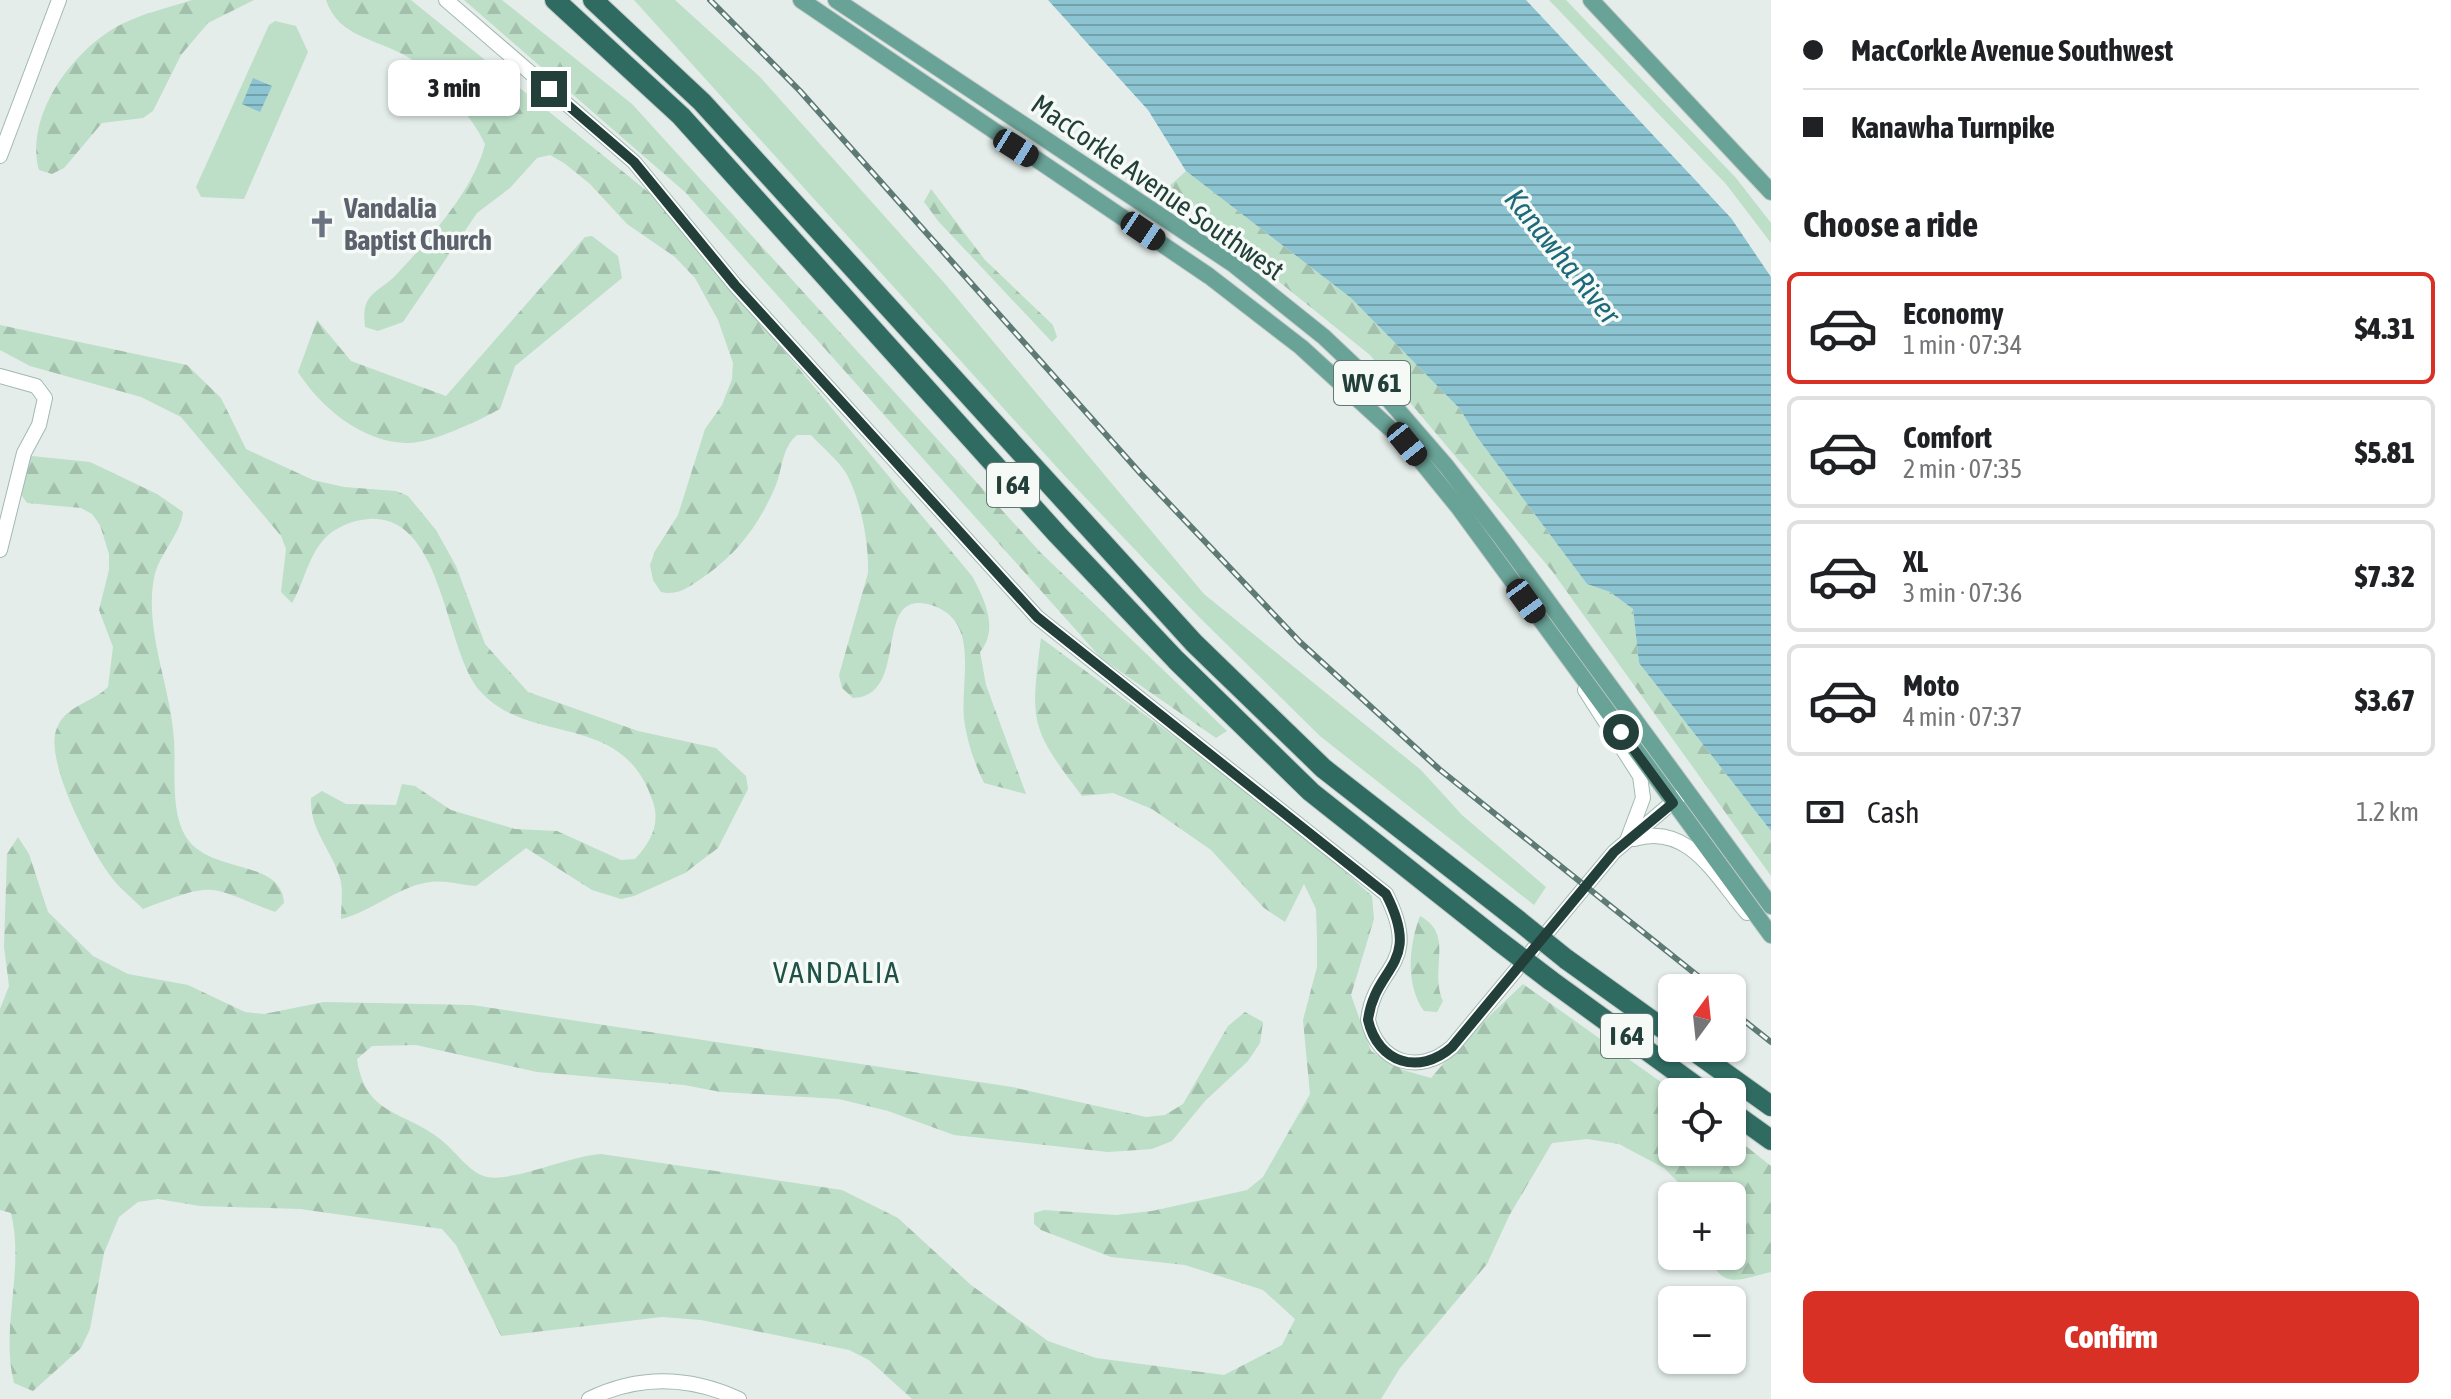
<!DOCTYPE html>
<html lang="en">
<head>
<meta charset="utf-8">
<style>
  body { margin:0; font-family:"Asap Condensed",sans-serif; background:#f2f2f2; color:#202124; height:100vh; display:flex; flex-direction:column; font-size:30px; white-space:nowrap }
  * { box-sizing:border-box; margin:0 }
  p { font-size:26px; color:#757577 }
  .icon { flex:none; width:44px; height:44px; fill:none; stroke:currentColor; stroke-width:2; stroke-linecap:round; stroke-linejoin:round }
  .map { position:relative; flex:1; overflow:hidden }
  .panel { display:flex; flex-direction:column; background:#fff; width:680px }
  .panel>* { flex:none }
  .banner { display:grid; align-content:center; height:176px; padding:0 32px; background:#fff }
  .needle { width:52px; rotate:15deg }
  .fabs { position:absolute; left:1658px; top:974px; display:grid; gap:16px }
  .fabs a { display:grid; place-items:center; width:88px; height:88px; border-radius:12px; background:#fff; box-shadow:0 2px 6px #0004; font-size:40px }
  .end { position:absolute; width:36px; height:36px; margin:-18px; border:10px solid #233f39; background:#fff; box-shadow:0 0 0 4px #fff }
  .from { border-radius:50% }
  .bubble { position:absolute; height:56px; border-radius:12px; background:#fff; box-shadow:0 2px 6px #0004; font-size:26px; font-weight:800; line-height:56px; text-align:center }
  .car { position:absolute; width:24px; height:48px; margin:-24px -12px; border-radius:10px; box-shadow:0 0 6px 2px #0007; background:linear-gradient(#222 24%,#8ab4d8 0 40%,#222 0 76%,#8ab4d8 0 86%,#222 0) }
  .banner b { display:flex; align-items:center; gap:28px; height:76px; font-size:30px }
  .banner b+b { border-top:2px solid #e0e0e0 }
  .banner i { width:20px; height:20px; background:#202124 }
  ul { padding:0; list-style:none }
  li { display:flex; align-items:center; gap:24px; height:112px; margin:0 16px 12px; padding:0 16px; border:4px solid #e0e0e0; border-radius:12px }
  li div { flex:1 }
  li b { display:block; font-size:30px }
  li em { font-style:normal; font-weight:800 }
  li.current { border-color:#d93025 }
  li>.icon { width:72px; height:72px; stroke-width:1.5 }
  h2 { padding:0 32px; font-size:36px; line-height:96px }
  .pay { display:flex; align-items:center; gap:20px; height:88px; padding:0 32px; font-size:30px }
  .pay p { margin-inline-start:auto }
  .button { display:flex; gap:16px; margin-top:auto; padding:16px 32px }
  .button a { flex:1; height:92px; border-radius:12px; background:#d93025; color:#fff; font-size:32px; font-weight:800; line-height:92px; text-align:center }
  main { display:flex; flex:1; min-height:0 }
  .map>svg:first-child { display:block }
  .green { fill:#bddec7 }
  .forest { fill:url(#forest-firs) }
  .water { fill:url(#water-rules) }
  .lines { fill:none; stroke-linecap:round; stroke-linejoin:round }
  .secondary-casing { stroke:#a2b9b2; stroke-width:16 }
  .primary-casing { stroke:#c1c9c8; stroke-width:18 }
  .highway-casing { stroke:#c1c9c8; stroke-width:22 }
  .secondary { stroke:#fff; stroke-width:14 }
  .primary { stroke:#69a296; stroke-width:16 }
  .highway { stroke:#306b61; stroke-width:20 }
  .rail-casing { stroke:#5e7a74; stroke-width:6 }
  .rail { stroke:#f5faf7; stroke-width:3; stroke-dasharray:9; stroke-linecap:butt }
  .highway-bridge-casing { stroke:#c1c9c8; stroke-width:22; stroke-linecap:butt }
  .highway-bridge { stroke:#306b61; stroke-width:20 }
  .route { stroke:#233f39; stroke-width:10 }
  .labels { text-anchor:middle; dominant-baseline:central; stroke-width:7; stroke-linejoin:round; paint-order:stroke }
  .shield { fill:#f5faf7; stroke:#627772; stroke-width:2 }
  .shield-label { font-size:26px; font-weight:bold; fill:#233f39 }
  .street-label { font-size:28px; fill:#233f39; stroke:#f5faf7 }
  .worship-label { font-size:28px; font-weight:bold; fill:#5b616d; stroke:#f5faf7; text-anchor:start }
  .water-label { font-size:30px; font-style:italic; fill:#1e687b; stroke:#f5faf7 }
  .neighbourhood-label { font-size:30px; letter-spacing:2px; fill:#1f5147; stroke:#f5faf7 }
</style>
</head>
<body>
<main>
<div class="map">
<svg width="1771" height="1399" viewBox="0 0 1771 1399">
  <defs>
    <pattern id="forest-firs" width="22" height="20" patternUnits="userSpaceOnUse" patternTransform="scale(2)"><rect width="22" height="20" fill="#bddec7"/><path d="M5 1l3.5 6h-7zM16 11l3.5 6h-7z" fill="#a2c0ac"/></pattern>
    <pattern id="water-rules" width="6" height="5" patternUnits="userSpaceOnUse" patternTransform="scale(2)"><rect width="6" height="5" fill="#8dc4d1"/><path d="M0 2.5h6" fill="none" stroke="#73a1ab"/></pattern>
  </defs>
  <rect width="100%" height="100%" fill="#e4edea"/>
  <!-- green -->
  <g class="green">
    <polygon points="634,0 675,0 760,77 946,285 1204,594 1421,770 1462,815 1546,887 1534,905 1320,736 1199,617 1063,474"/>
    <polygon points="1549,0 1566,0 1736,178 1771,223 1771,243 1726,184"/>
    <polygon points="275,21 296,26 308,52 244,199 201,197 196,187 269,25"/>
  </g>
  <!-- forest -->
  <g class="forest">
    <path d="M192 0H254L208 23 181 55 153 111 143 118 102 123 64 168 52 174 39 170C25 116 70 54 116 27 140 14 167 8 192 0Z"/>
    <path d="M326 0H411L658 200 972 576C985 600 999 629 980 652L986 685 1026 794 984 783C974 762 967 742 964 719 960 680 981 620 931 605 870 587 912 696 853 698L842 688 839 675 868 573C869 543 861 500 846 473 838 460 822 447 811 435H797C782 448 783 466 776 485 760 523 739 552 705 576 690 586 680 596 661 592L653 580 650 565 655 551 678 515 705 429 722 405 732 379 733 363 718 320 695 278 675 257 627 224 590 184 564 163 550 155 537 158 510 188 477 213 403 322 378 331 365 327C364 316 363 306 370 297 377 289 387 284 394 277 426 243 475 189 485 144 472 115 433 72 406 56 377 39 338 37 326 0Z"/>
    <polygon points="464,0 502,0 632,104 1041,553 1227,731 1216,738 1101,658 685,192"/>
    <polygon points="1186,171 1351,298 1460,409 1477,437 1587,584 1610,592 1633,609 1639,663 1771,831 1771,876 1552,571 1370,355 1165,190"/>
    <polygon points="931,189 985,260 1053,325 1057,337 1052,342 939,222 924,202"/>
    <path d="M592 236 618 256 622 278 515 366 500 409C478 421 432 443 408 443 363 443 320 407 298 372L317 320 351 361 446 396 585 237Z"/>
    <path d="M0 325 187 365 221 398 246 449 313 480 344 487 396 491 408 496 436 530 456 566 485 644 528 692 638 731 716 748 746 776 748 789 718 848 685 873 634 896 621 899 592 890 526 848 476 886C462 885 445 880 431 882 402 884 371 912 341 919 341 905 344 888 339 875 329 846 310 830 311 798L322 791 346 804 396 805 402 784 415 786 451 810 515 829 557 831 621 860 635 859C652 841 661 822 652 799 621 710 530 747 480 691 444 651 444 514 369 519 353 520 336 527 325 538 308 556 304 583 292 603L281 592 286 549 281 536 181 417 141 397 30 366 0 350Z"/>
    <path d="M32 456 90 462 157 494 183 512C180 536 159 553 154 578 144 631 171 687 174 740 176 770 170 811 186 837 210 875 282 858 284 903L275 912C204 885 218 881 143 909 132 898 118 887 109 874 90 848 43 758 57 728 66 705 92 703 108 687L113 647 99 610 109 570V554L100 525 92 514 81 508 27 503 20 493 21 465Z"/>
    <path d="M1041 638 1291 823 1372 896 1374 919 1351 995 1371 1051 1403 1070 1431 1078 1461 1043 1523 984 1675 1092H1672V1152H1732V1135L1771 1166V1272C1743 1278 1721 1292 1710 1256H1732V1196H1692L1664 1168 1619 1144 1587 1139 1552 1143 1509 1216 1487 1264 1400 1368 1381 1399H912L869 1360 849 1350 701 1320 662 1317 501 1336 456 1245 442 1229 300 1209 200 1206 158 1199 138 1202 119 1217 104 1253 90 1329 81 1348 33 1391 14 1383C0 1328 25 1270 11 1213L0 1210V1009L9 986 4 947 7 854 18 837 29 854 48 912 93 956 128 974 188 985 245 1012 264 1014 324 1002 472 1005 1012 1087 1146 1117 1165 1115 1183 1104 1228 1026 1245 1012 1263 1022 1260 1043 1248 1061 1205 1101 1172 1141 1152 1149 1108 1152 954 1135 888 1111 839 1099 721 1092 684 1085 537 1072 416 1045 372 1046 357 1059C365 1116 405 1111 440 1139 455 1150 469 1173 487 1177 513 1182 569 1156 601 1154L842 1190 898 1218 971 1285 1048 1341 1096 1358 1224 1375 1282 1345 1295 1319 1263 1290 1185 1265 1111 1257 1041 1230 1034 1224V1213L1044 1210 1116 1215 1152 1211 1247 1190 1263 1177 1310 1094 1303 1020 1317 967V938L1316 909 1304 884 1285 922 1264 908 1211 850 1152 809 1113 793 1082 796C1030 727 1030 724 1041 638Z"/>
    <path d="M1420 916C1455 935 1429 968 1443 1001L1437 1012 1424 1011C1405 985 1409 945 1420 916Z"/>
  </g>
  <!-- water -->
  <g class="water">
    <polygon points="1048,0 1526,0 1731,218 1771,277 1771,831 1639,663 1633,609 1610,592 1587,584 1477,437 1460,409 1351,298 1186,171 1148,110"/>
    <polygon points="253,78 272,86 260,112 242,104"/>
  </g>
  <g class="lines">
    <defs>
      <g id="secondary">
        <path d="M446 0 634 162 735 285 1037 617 1386 894C1423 967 1374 965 1368 1020 1378 1063 1419 1076 1452 1047L1614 852 1680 796"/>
        <polyline points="0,156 59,0"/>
        <polyline points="0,376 36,386 45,398 39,425 24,453 0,550"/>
        <polyline points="1585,690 1640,776 1643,798 1628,838"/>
        <path d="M1634 839C1689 822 1716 877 1747 913"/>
        <path d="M589 1399C638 1375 689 1376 739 1399"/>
      </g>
      <g id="primary">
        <polyline points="801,0 1209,276 1301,347 1407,444 1459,508 1771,935"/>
        <polyline points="836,0 1233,264 1324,337 1382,392 1447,467 1503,540 1771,906"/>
        <polyline points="1591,0 1771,192"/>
      </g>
      <g id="highway">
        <polyline points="555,0 681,116 1057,534 1176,660 1311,792 1499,941"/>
        <polyline points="593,0 702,102 1194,643 1323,768 1519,921"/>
        <polyline points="1566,959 1672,1035"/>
        <polyline points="1550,980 1704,1092"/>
        <polyline points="1690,1048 1771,1106"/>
        <polyline points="1732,1112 1771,1140"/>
      </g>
    </defs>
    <!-- secondary casing -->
    <use href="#secondary" class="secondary-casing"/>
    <!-- primary casing -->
    <use href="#primary" class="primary-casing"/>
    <!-- highway casing -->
    <use href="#highway" class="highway-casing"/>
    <!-- secondary -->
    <use href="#secondary" class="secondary"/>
    <!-- primary -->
    <use href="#primary" class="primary"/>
    <!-- highway -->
    <use href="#highway" class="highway"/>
    <defs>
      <g id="rail">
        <polyline points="710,0 800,91 1141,474 1300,642 1439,769 1713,988"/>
        <polyline points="1732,1011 1771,1042"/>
      </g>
    </defs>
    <!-- rail casing -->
    <use href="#rail" class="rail-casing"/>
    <!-- rail -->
    <use href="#rail" class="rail"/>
    <defs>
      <g id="highway-bridge">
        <polyline points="1519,921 1566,959"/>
        <polyline points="1499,941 1550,980"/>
      </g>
    </defs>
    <!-- highway-bridge casing -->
    <use href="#highway-bridge" class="highway-bridge-casing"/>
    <!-- highway-bridge -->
    <use href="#highway-bridge" class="highway-bridge"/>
  </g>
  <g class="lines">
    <!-- route -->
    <path class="route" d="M549 89 634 162 735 285 1037 617 1386 894C1423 966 1375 965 1368 1020 1378 1063 1419 1076 1452 1047L1614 852 1673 803 1621 732"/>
  </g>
  <!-- icons -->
  <defs>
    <symbol id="church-bare" viewBox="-9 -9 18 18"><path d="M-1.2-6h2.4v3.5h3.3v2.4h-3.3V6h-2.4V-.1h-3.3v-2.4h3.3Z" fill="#6b7280" stroke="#f5faf7" stroke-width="2.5" paint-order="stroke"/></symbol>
  </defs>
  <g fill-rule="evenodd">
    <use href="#church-bare" x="302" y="204" width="40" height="40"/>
  </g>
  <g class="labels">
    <!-- shield labels -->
    <g class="shield">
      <rect x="1334" y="361" width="76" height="44" rx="6"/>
      <rect x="987" y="463" width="52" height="44" rx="6"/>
      <rect x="1601" y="1014" width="52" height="44" rx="6"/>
    </g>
    <g class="shield-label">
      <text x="1372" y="383">WV 61</text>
      <text x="1013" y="485">I 64</text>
      <text x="1627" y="1036">I 64</text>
    </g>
    <!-- street labels -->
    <g class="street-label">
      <text transform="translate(1158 187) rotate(35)">MacCorkle Avenue Southwest</text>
    </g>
    <!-- worship labels -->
    <g class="worship-label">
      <text x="344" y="208">Vandalia<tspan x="344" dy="32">Baptist Church</tspan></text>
    </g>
    <!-- water labels -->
    <g class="water-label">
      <text transform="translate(1563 256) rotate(51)">Kanawha River</text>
    </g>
    <!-- neighbourhood labels -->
    <g class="neighbourhood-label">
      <text x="837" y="972">VANDALIA</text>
    </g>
  </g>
</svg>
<div class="fabs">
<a><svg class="needle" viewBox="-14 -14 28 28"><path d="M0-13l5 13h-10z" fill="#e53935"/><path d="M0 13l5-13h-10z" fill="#757577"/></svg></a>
<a><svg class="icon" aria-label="locate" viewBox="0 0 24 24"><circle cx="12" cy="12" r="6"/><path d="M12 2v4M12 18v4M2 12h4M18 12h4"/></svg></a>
<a>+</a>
<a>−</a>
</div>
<i class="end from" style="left:1621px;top:732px"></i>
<i class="end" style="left:549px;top:89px"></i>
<div class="bubble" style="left:388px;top:60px;width:132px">3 min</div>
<i class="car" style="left:1016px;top:148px;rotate:122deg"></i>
<i class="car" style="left:1143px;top:231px;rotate:124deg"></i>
<i class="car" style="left:1407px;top:444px;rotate:141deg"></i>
<i class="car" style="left:1526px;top:601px;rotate:144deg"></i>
</div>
<section class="panel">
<div class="banner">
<b><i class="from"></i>MacCorkle Avenue Southwest</b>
<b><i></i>Kanawha Turnpike</b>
</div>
<h2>Choose a ride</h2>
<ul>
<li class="current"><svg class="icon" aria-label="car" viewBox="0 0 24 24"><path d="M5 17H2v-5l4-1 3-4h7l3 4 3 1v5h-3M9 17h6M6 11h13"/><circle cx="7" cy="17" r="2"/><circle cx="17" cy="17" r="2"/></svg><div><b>Economy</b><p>1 min · 07:34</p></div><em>$4.31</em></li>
<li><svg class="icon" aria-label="car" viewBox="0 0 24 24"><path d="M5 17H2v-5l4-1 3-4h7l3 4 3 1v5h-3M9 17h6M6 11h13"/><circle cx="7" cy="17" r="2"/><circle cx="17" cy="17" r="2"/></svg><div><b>Comfort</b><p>2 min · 07:35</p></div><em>$5.81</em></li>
<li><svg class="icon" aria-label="car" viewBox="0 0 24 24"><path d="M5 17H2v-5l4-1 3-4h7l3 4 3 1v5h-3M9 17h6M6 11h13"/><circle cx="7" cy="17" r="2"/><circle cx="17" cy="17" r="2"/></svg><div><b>XL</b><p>3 min · 07:36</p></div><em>$7.32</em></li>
<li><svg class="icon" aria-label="car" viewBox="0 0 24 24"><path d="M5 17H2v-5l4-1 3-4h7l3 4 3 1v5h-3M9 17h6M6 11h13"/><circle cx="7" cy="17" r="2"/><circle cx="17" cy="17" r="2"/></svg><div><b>Moto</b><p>4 min · 07:37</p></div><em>$3.67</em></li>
</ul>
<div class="pay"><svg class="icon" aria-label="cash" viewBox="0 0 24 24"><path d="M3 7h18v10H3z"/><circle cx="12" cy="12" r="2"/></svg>Cash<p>1.2 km</p></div>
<div class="button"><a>Confirm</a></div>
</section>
</main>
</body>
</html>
